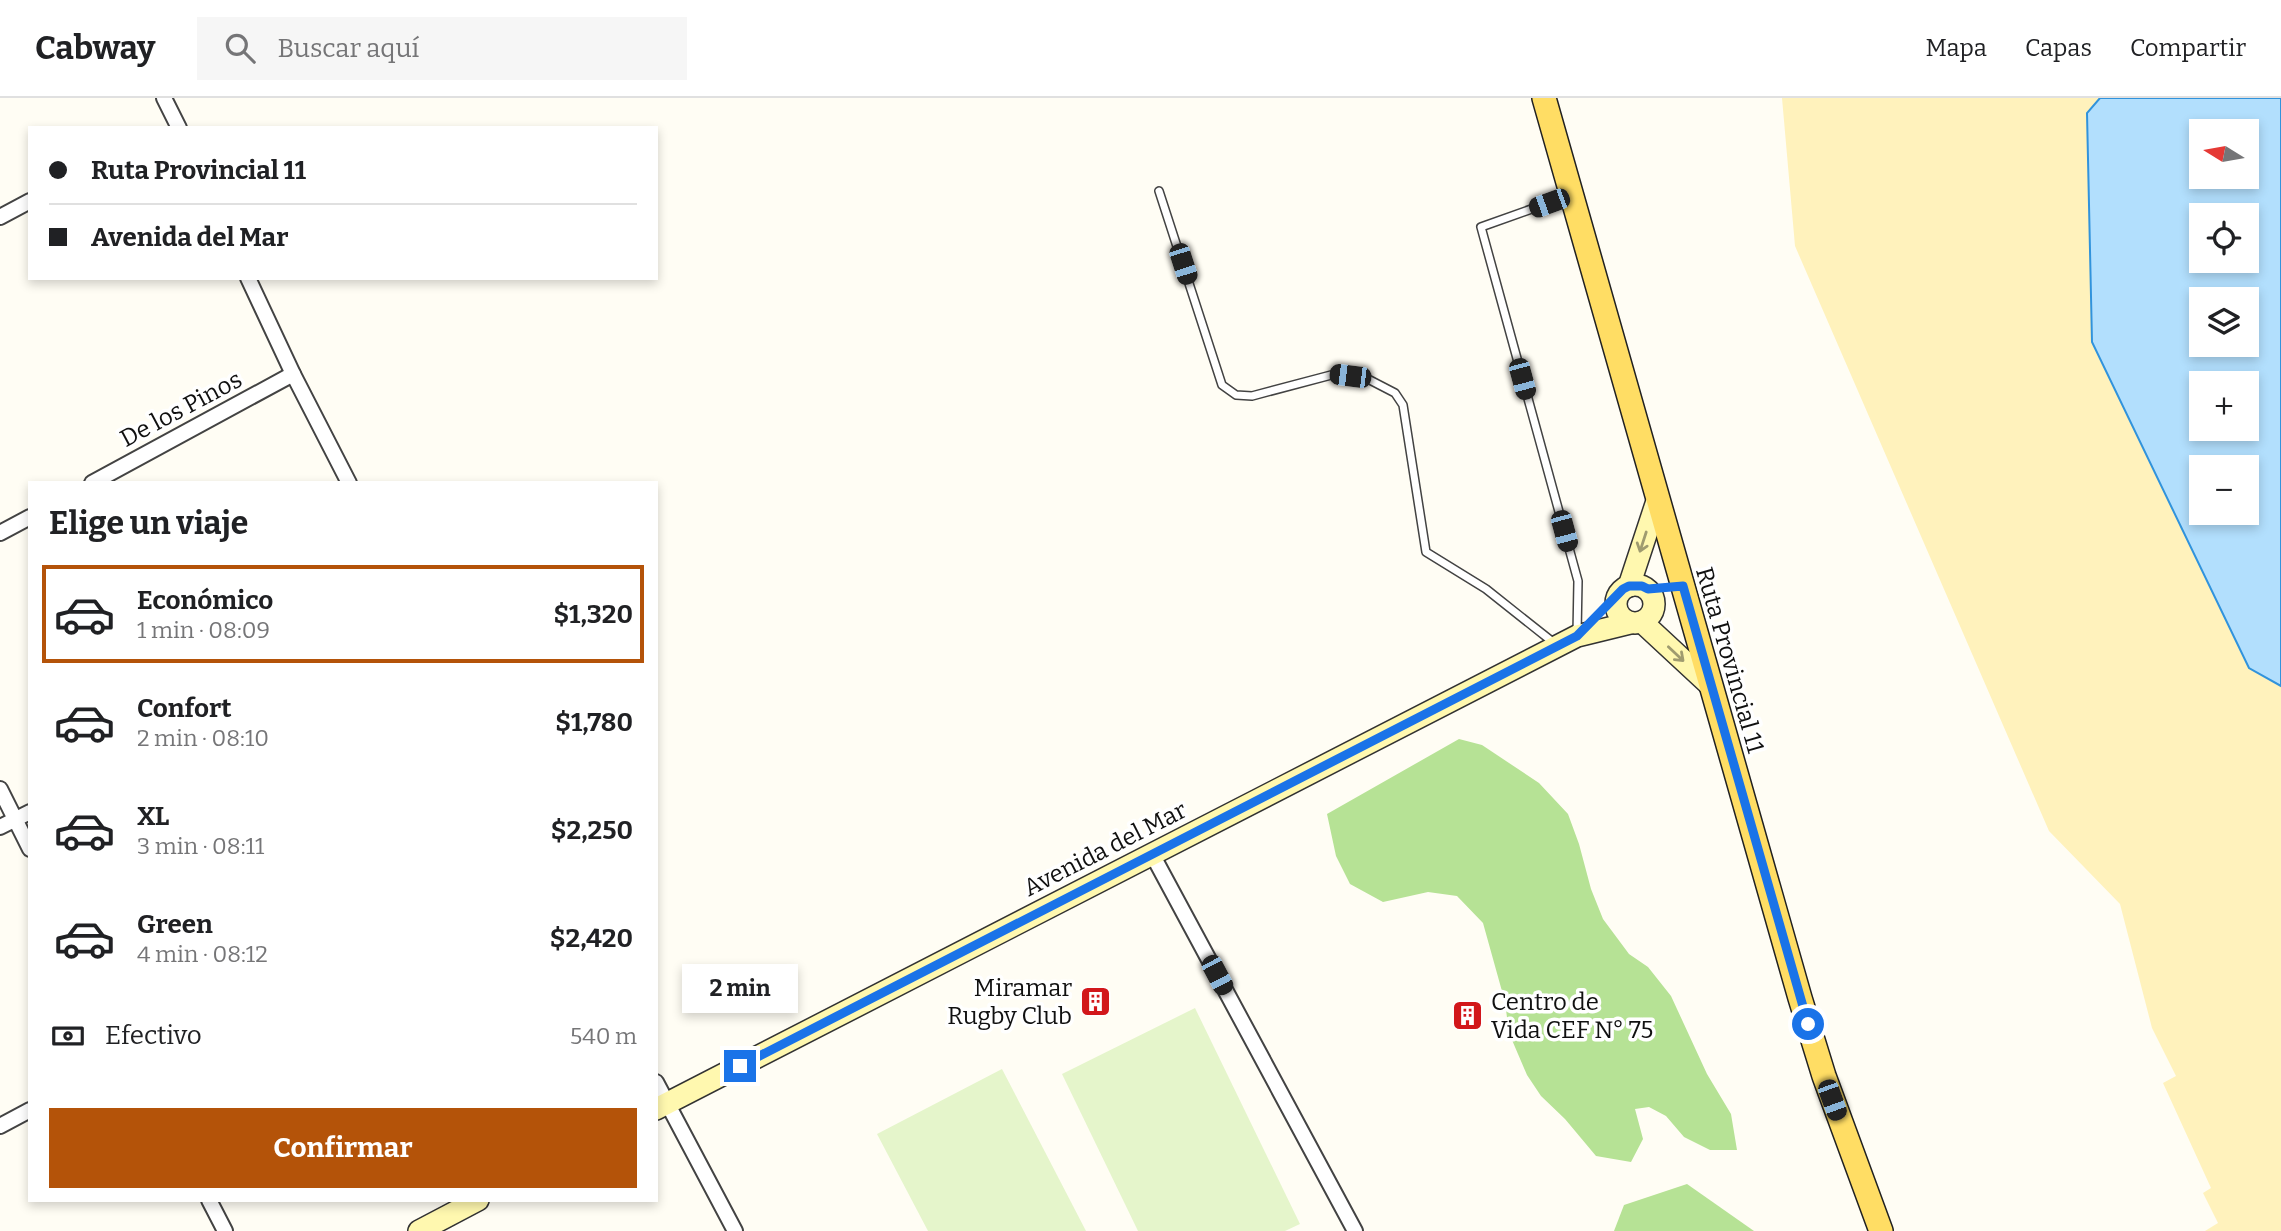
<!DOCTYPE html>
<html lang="es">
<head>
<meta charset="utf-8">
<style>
  body { margin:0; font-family:Bitter,serif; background:#f6f6f6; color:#202124; height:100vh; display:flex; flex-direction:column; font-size:26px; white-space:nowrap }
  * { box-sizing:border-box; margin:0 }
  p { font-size:23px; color:#757577 }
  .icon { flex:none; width:38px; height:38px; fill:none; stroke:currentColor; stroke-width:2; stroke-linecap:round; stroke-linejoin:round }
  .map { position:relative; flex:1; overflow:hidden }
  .side { position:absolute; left:28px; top:383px; width:630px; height:721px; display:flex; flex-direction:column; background:#fff; border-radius:0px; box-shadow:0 4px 10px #0003 }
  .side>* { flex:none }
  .banner { position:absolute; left:28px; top:28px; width:630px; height:154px; border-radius:0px; box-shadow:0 4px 10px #0003; display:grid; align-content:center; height:154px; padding:0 21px; background:#fff }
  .needle { width:46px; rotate:281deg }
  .buttons { position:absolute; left:2189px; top:21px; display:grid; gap:14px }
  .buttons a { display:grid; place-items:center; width:70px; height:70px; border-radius:0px; background:#fff; box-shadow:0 4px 10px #0003; font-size:35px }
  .end { position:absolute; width:32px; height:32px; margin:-16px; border:9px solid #1a73e8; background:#fff; box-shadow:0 0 0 4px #fff }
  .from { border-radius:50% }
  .bubble { position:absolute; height:49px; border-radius:0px; background:#fff; box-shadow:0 4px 10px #0003; font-size:23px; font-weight:700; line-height:49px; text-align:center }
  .car { position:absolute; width:21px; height:42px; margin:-21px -10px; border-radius:9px; box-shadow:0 0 5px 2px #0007; background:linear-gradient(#222 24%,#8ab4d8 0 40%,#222 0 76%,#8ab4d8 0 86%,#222 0) }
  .banner b { display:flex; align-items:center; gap:24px; height:66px; font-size:26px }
  .banner b+b { border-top:2px solid #e0e0e0 }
  .banner i { width:18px; height:18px; background:#202124 }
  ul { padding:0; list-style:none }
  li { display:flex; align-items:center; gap:21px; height:98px; margin:0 14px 10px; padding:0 7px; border:4px solid transparent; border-radius:0px }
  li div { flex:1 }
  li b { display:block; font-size:26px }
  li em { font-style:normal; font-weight:700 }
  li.active { border-color:#b45309 }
  li>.icon { width:63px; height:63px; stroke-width:1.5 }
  h2 { padding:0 21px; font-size:32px; line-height:84px }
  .pay { display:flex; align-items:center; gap:18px; height:77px; padding:0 21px; font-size:26px }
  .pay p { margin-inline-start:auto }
  .cta { display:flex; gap:14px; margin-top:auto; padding:14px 21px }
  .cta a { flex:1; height:80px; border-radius:0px; background:#b45309; color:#fff; font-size:28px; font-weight:700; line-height:80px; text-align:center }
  header { display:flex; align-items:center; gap:42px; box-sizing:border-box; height:98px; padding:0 35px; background:#fff; border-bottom:2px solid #e0e0e0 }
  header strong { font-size:33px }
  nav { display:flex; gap:38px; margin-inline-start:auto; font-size:24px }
  .search { width:490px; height:63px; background:#f6f6f6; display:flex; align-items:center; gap:18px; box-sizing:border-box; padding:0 24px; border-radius:0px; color:#757577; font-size:26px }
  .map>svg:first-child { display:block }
  .forest { fill:#b6e295 }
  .sand { fill:#fff2bc }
  .pitch { fill:#e5f5cb }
  .water { fill:#b2dffd; stroke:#3193dc; stroke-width:2; fill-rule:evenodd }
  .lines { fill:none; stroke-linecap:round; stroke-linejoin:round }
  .service-casing { stroke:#434343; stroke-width:10 }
  .minor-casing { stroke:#434343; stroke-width:18 }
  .secondary-casing { stroke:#323232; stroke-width:24 }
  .primary-casing { stroke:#212121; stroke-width:26 }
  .service { stroke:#fff; stroke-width:7 }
  .minor { stroke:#fff; stroke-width:14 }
  .secondary { stroke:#fff8af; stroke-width:21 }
  .primary { stroke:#ffdd64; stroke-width:23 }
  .oneway { stroke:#9f9b6f }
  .route { stroke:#1a73e8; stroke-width:9 }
  .labels { text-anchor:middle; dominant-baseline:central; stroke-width:7; stroke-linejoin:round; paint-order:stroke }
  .street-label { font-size:24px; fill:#101010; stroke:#fff }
  .poi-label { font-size:24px; fill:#101010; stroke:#fff; text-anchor:end }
</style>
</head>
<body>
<header>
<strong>Cabway</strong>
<div class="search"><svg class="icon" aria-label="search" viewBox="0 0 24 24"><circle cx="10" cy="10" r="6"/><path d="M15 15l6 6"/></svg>Buscar aquí</div>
<nav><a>Mapa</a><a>Capas</a><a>Compartir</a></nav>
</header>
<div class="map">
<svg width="2281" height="1133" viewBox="0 0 2281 1133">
  <rect width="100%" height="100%" fill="#fffdf4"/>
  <!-- forest -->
  <g class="forest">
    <polygon points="1459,641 1482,647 1539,685 1568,716 1579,746 1591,791 1603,821 1629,856 1648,869 1671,898 1707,976 1731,1016 1737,1052 1710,1052 1684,1039 1666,1018 1649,1009 1635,1011 1643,1041 1631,1064 1596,1058 1565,1021 1541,998 1527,977 1509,935 1505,904 1483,825 1457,798 1428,794 1383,804 1350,786 1336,758 1327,716"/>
    <polygon points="1687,1086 1754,1133 1614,1133 1624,1107"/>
  </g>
  <!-- sand -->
  <polygon class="sand" points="1782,0 2100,0 2087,15 2092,244 2249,569 2281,588 2281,1133 2205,1133 2218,1125 2203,1095 2211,1090 2163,985 2176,978 2152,930 2120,806 2049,733 1795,148"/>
  <!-- pitch -->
  <g class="pitch">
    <polygon points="1195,910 1300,1126 1285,1133 1138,1133 1062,976"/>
    <polygon points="1002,971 1086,1133 928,1133 877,1036"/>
  </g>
  <!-- water -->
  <path class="water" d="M2100 0H2281V588L2249 570 2092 244 2087 15ZM2202 33H2247V79H2202ZM2202 117H2247V163H2202ZM2202 201H2247V247H2202ZM2202 285H2247V331H2202ZM2202 369H2247V415H2202Z"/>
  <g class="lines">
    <defs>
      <g id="service">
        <polyline points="1159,93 1222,287 1236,297 1252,298 1335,276 1366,280 1395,295 1403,307 1426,454 1486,491 1554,545"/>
        <polyline points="1568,98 1481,129 1578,483 1577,536"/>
      </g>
      <g id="minor">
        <polyline points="164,0 179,30"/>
        <polyline points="0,119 30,103"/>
        <polyline points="248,180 293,276 349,385"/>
        <polyline points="92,385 293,276"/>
        <polyline points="0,435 30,419"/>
        <polyline points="0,691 30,751"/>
        <polyline points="0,729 30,714"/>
        <polyline points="1152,756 1355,1133"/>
        <polyline points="656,984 735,1133"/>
        <polyline points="0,1028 30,1012"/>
        <polyline points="209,1102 225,1133"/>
      </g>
      <g id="secondary">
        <circle cx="1635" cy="506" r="19"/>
        <polyline points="1629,488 1658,400"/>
        <polyline points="1642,524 1711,588"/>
        <polyline points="656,1011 1577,538 1630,525"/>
        <polyline points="419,1133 478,1102"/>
      </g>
      <polyline id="primary" points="1544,0 1800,900 1824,978 1881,1133"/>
    </defs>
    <!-- service casing -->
    <use href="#service" class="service-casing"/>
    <!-- minor casing -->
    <use href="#minor" class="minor-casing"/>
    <!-- secondary casing -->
    <use href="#secondary" class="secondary-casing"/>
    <!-- primary casing -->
    <use href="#primary" class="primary-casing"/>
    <!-- service -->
    <use href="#service" class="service"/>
    <!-- minor -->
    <use href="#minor" class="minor"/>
    <!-- secondary -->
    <use href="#secondary" class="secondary"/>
    <!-- primary -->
    <use href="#primary" class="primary"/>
  </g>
  <!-- one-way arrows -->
  <defs><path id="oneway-shaft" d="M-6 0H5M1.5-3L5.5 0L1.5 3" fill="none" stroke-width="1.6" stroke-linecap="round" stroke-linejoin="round" transform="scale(1.75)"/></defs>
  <g class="oneway">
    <use href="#oneway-shaft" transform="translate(1643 444) rotate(108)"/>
    <use href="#oneway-shaft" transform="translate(1676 556) rotate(43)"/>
  </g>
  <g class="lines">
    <!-- route -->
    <polyline class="route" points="740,968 1577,538 1623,491 1629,488 1642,488 1648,491 1683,488 1808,926"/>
  </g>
  <!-- icons -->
  <defs>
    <symbol id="building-square" viewBox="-11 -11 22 22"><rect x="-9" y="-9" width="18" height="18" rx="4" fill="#d2171b" stroke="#fff"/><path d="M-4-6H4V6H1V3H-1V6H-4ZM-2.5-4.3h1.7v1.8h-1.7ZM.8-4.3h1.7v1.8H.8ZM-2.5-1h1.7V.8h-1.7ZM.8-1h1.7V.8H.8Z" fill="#fff"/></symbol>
  </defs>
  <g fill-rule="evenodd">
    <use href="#building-square" x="1078" y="886" width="35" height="35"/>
    <use href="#building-square" x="1450" y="900" width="35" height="35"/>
  </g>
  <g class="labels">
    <!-- street labels -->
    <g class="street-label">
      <text transform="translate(181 311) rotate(-28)">De los Pinos</text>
      <text transform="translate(1730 562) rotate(74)">Ruta Provincial 11</text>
      <text transform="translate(1105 751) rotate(-27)">Avenida del Mar</text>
    </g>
    <!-- poi labels -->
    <g class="poi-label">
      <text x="1072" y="890">Miramar<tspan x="1072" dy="28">Rugby Club</tspan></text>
      <text x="1491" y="904" text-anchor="start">Centro de<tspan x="1491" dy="28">Vida CEF N° 75</tspan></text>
    </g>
  </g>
</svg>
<div class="buttons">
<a><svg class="needle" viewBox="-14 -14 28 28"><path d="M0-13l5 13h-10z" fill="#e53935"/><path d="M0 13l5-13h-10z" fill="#757577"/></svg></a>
<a><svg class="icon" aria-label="locate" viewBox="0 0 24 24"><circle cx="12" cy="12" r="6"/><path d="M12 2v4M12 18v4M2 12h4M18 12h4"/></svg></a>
<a><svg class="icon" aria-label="layers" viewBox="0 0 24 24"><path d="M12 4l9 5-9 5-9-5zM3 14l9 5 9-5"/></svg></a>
<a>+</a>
<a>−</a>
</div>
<i class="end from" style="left:1808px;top:926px"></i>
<i class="end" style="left:740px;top:968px"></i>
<div class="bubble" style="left:682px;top:866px;width:116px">2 min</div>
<i class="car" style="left:1549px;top:105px;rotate:250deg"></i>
<i class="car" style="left:1183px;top:166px;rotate:162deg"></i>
<i class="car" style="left:1350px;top:278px;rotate:277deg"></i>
<i class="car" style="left:1522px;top:281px;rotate:165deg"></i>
<i class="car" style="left:1564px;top:433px;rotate:165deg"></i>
<i class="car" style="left:1217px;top:877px;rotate:152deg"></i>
<i class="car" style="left:1832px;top:1002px;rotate:160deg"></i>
<div class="banner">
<b><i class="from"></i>Ruta Provincial 11</b>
<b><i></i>Avenida del Mar</b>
</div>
<section class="side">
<h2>Elige un viaje</h2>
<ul>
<li class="active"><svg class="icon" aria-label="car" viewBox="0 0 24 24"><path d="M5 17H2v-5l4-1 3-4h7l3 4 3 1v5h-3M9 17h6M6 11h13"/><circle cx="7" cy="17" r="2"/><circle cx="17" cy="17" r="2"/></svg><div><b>Económico</b><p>1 min · 08:09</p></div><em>$1,320</em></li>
<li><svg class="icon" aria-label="car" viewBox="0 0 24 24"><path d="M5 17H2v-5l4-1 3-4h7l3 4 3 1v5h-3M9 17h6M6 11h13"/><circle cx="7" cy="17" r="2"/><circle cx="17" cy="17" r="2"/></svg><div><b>Confort</b><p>2 min · 08:10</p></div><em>$1,780</em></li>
<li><svg class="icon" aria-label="car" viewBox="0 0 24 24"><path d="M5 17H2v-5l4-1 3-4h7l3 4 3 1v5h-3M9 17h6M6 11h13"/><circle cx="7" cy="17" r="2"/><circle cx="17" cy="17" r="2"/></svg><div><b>XL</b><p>3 min · 08:11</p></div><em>$2,250</em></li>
<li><svg class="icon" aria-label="car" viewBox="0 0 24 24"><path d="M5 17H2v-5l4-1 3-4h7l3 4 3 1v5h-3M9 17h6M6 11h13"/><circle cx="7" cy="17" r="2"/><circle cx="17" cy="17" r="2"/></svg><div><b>Green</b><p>4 min · 08:12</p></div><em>$2,420</em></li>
</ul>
<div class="pay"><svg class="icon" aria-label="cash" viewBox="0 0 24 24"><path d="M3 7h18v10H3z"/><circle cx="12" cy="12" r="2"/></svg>Efectivo<p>540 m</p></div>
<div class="cta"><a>Confirmar</a></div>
</section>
</div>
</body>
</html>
